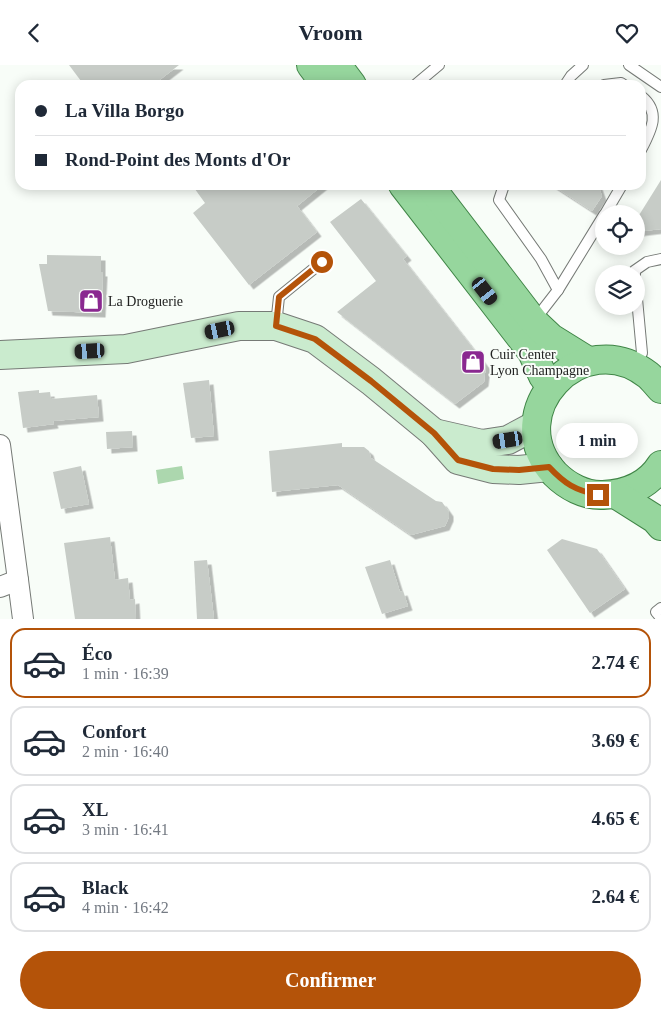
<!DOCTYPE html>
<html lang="fr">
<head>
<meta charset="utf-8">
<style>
  body { margin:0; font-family:"Times New Roman",serif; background:#f2f2f3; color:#1f2937; height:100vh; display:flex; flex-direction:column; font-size:19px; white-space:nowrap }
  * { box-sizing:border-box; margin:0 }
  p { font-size:16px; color:#747a83 }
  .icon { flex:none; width:28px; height:28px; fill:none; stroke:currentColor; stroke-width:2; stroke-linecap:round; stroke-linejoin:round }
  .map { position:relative; height:554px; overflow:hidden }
  .sheet { display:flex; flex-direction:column; background:#fff; flex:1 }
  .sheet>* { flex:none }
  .top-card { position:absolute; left:15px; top:15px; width:631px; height:110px; border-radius:15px; box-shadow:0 2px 12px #0003; display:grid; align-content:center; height:110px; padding:0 20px; background:#fff }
  .fabs { position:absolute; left:595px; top:140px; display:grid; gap:10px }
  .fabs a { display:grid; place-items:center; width:50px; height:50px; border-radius:50%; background:#fff; box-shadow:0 2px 12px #0003; font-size:25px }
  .end { position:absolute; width:22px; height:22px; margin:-11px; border:6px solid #b45309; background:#fff; box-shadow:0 0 0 2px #fff }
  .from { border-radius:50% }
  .bubble { position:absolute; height:35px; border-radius:18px; background:#fff; box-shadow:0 2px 12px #0003; font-size:16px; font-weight:700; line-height:35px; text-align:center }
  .car { position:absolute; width:15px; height:30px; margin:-15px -8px; border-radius:6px; box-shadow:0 0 4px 1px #0007; background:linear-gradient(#222 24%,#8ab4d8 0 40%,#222 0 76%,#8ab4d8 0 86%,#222 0) }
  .top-card b { display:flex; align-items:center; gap:18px; height:48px; font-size:19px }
  .top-card b+b { border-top:1px solid #e0e1e3 }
  .top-card i { width:12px; height:12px; background:#1f2937 }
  ul { padding:9px 0 0; list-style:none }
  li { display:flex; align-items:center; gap:15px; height:70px; margin:0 10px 8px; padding:0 10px; border:2px solid #e0e1e3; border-radius:15px }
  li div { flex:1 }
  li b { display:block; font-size:19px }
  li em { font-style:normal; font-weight:700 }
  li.active { border-color:#b45309 }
  li>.icon { width:45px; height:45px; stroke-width:1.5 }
  .button { display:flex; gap:10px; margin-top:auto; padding:10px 20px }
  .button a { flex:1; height:58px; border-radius:30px; background:#b45309; color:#fff; font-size:20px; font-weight:700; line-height:58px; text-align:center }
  header { display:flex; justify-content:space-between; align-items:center; height:65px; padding:0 20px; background:#fff; font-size:22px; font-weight:700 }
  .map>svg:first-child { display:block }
  .water { fill:#acd7ae }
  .building { fill:#c7ccc7; filter:url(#shadow) }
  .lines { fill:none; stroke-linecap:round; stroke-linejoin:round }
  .lane-casing { stroke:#767a76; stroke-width:12 }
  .street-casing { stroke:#767a76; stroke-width:22 }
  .secondary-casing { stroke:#767a76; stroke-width:30 }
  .primary-casing { stroke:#408547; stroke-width:30 }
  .lane { stroke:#fff; stroke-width:10 }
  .street { stroke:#fff; stroke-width:20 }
  .secondary { stroke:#caebce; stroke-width:28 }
  .primary { stroke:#96d69d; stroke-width:28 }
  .route { stroke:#b45309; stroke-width:6 }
  .labels { text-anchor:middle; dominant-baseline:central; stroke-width:4; stroke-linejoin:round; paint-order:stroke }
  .poi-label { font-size:14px; fill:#212221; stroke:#f8fdf8; text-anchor:start }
</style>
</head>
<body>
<header><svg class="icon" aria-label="back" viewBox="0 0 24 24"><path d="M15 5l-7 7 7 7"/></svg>Vroom<svg class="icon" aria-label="heart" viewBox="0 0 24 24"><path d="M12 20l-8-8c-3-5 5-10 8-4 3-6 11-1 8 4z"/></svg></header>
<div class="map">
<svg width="661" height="554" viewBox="0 0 661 554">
  <defs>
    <filter id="shadow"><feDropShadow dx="4.5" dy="4.5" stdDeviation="0" flood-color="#0004"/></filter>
  </defs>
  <rect width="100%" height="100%" fill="#f8fdf8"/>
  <!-- water -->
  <polygon class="water" points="182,401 184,414 158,419 156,405"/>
  <!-- building -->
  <g class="building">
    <polygon points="69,0 179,0 153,20 84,20"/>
    <polygon points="661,115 661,164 636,167 636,155"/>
    <polygon points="192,120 323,120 297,141 317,167 249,220 193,148 205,138"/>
    <polygon points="552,120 598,120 602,131 592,146"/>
    <polygon points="361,134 407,191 403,194 486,300 484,317 455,339 337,247 376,216 330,157"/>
    <polygon points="47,190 101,191 101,207 103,207 101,248 48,246 39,199 47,199"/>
    <polygon points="209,315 214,371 191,373 183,318"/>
    <polygon points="39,325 39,328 50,327 51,334 97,330 99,352 53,356 54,359 23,363 18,327"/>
    <polygon points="132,366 133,382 107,384 106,367"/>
    <polygon points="342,378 342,382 364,382 369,386 371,393 436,436 442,437 449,447 449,452 445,461 411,470 338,420 272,427 269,386"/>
    <polygon points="81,401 89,439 61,444 53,407"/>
    <polygon points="110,472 115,515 128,513 130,535 135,534 136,554 75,554 64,478"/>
    <polygon points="562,474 597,484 625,524 590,548 547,485"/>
    <polygon points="207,495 214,554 197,554 194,496"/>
    <polygon points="390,495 400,527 403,526 408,541 382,549 365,502"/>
  </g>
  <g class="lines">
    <defs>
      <g id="lane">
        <polyline points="629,0 661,22"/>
        <polyline points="415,20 439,0"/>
        <polyline points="565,20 571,11 583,0"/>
        <polyline points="604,20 621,18 624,20"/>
        <path d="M641 31C661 47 652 64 641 85"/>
        <polyline points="504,120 499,135 541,194 558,225"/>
        <polyline points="605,149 622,120"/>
        <polyline points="635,209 634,206 647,197 661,194"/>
        <polyline points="534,256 558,225 604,150"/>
        <polyline points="276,260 279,232 322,197"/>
        <polyline points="634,300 642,288 636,223"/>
        <polyline points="661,543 656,547 661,553"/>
      </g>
      <g id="street">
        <polyline points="0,380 18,515 0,522"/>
        <polyline points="18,515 23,554"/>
      </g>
      <g id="secondary">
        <polyline points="0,290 126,284 239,261 276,261 315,274 371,316 434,368 458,395 493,404 519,405 549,402"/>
        <polyline points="434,368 482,379 508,375 536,360"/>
      </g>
      <g id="primary">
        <polyline points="311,0 326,20"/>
        <polyline points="337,0 352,20"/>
        <polyline points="403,120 532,287 543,311 550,321"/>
        <polyline points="429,120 534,257 551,273 588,296"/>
        <path d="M661 324C657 320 653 314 648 310 582 258 498 348 555 409 567 421 585 431 603 430 626 429 648 421 661 400"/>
        <polyline points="617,430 655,454 661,461"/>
      </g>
    </defs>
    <!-- lane casing -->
    <use href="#lane" class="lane-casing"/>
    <!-- street casing -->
    <use href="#street" class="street-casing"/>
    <!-- secondary casing -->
    <use href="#secondary" class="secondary-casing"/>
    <!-- primary casing -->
    <use href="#primary" class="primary-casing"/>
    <!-- lane -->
    <use href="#lane" class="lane"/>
    <!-- street -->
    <use href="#street" class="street"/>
    <!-- secondary -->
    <use href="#secondary" class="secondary"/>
    <!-- primary -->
    <use href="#primary" class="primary"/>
  </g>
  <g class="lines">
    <!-- route -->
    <path class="route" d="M322 197 279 232 276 261 315 274 371 316 434 368 458 395 493 404 519 405 549 402C565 419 575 425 598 430"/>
  </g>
  <!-- icons -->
  <defs>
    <symbol id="shop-square" viewBox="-11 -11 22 22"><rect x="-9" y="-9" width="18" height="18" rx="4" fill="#8a2890" stroke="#f8fdf8"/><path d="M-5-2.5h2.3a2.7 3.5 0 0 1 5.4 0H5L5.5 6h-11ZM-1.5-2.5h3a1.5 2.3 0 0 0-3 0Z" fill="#fff"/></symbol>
  </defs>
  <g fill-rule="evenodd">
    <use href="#shop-square" x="77" y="222" width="28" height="28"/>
    <use href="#shop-square" x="459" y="283" width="28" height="28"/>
  </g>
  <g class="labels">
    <!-- poi labels -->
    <g class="poi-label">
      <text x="108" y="236">La Droguerie</text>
      <text x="490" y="289">Cuir Center<tspan x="490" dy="16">Lyon Champagne</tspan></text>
    </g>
  </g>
</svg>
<div class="fabs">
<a><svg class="icon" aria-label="locate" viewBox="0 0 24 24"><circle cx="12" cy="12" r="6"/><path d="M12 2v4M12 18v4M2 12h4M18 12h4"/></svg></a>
<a><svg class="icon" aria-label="layers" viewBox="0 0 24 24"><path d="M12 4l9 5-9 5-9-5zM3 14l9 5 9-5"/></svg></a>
</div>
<i class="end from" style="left:322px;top:197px"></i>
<i class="end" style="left:598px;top:430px"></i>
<div class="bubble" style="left:556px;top:358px;width:82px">1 min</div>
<i class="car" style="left:485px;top:226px;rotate:142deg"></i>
<i class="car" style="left:220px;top:265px;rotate:258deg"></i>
<i class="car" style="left:90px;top:286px;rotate:267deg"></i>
<i class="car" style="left:508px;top:375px;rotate:261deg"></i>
<div class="top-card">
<b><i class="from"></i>La Villa Borgo</b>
<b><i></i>Rond-Point des Monts d'Or</b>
</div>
</div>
<section class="sheet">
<ul>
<li class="active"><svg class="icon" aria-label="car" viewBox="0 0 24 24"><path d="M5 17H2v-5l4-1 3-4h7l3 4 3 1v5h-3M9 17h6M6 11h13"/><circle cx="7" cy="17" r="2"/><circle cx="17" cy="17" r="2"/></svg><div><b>Éco</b><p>1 min · 16:39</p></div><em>2.74 €</em></li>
<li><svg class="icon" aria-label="car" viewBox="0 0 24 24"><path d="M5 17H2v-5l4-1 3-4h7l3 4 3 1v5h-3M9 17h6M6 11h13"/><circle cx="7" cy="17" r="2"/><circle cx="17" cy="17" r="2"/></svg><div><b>Confort</b><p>2 min · 16:40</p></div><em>3.69 €</em></li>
<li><svg class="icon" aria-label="car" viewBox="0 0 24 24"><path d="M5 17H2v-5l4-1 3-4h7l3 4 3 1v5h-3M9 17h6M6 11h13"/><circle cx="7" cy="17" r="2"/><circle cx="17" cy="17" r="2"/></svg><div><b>XL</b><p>3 min · 16:41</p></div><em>4.65 €</em></li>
<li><svg class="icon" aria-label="car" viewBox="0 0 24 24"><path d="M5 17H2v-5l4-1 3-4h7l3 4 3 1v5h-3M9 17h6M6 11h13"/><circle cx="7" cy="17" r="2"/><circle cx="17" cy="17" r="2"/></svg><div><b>Black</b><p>4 min · 16:42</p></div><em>2.64 €</em></li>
</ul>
<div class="button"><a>Confirmer</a></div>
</section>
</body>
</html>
